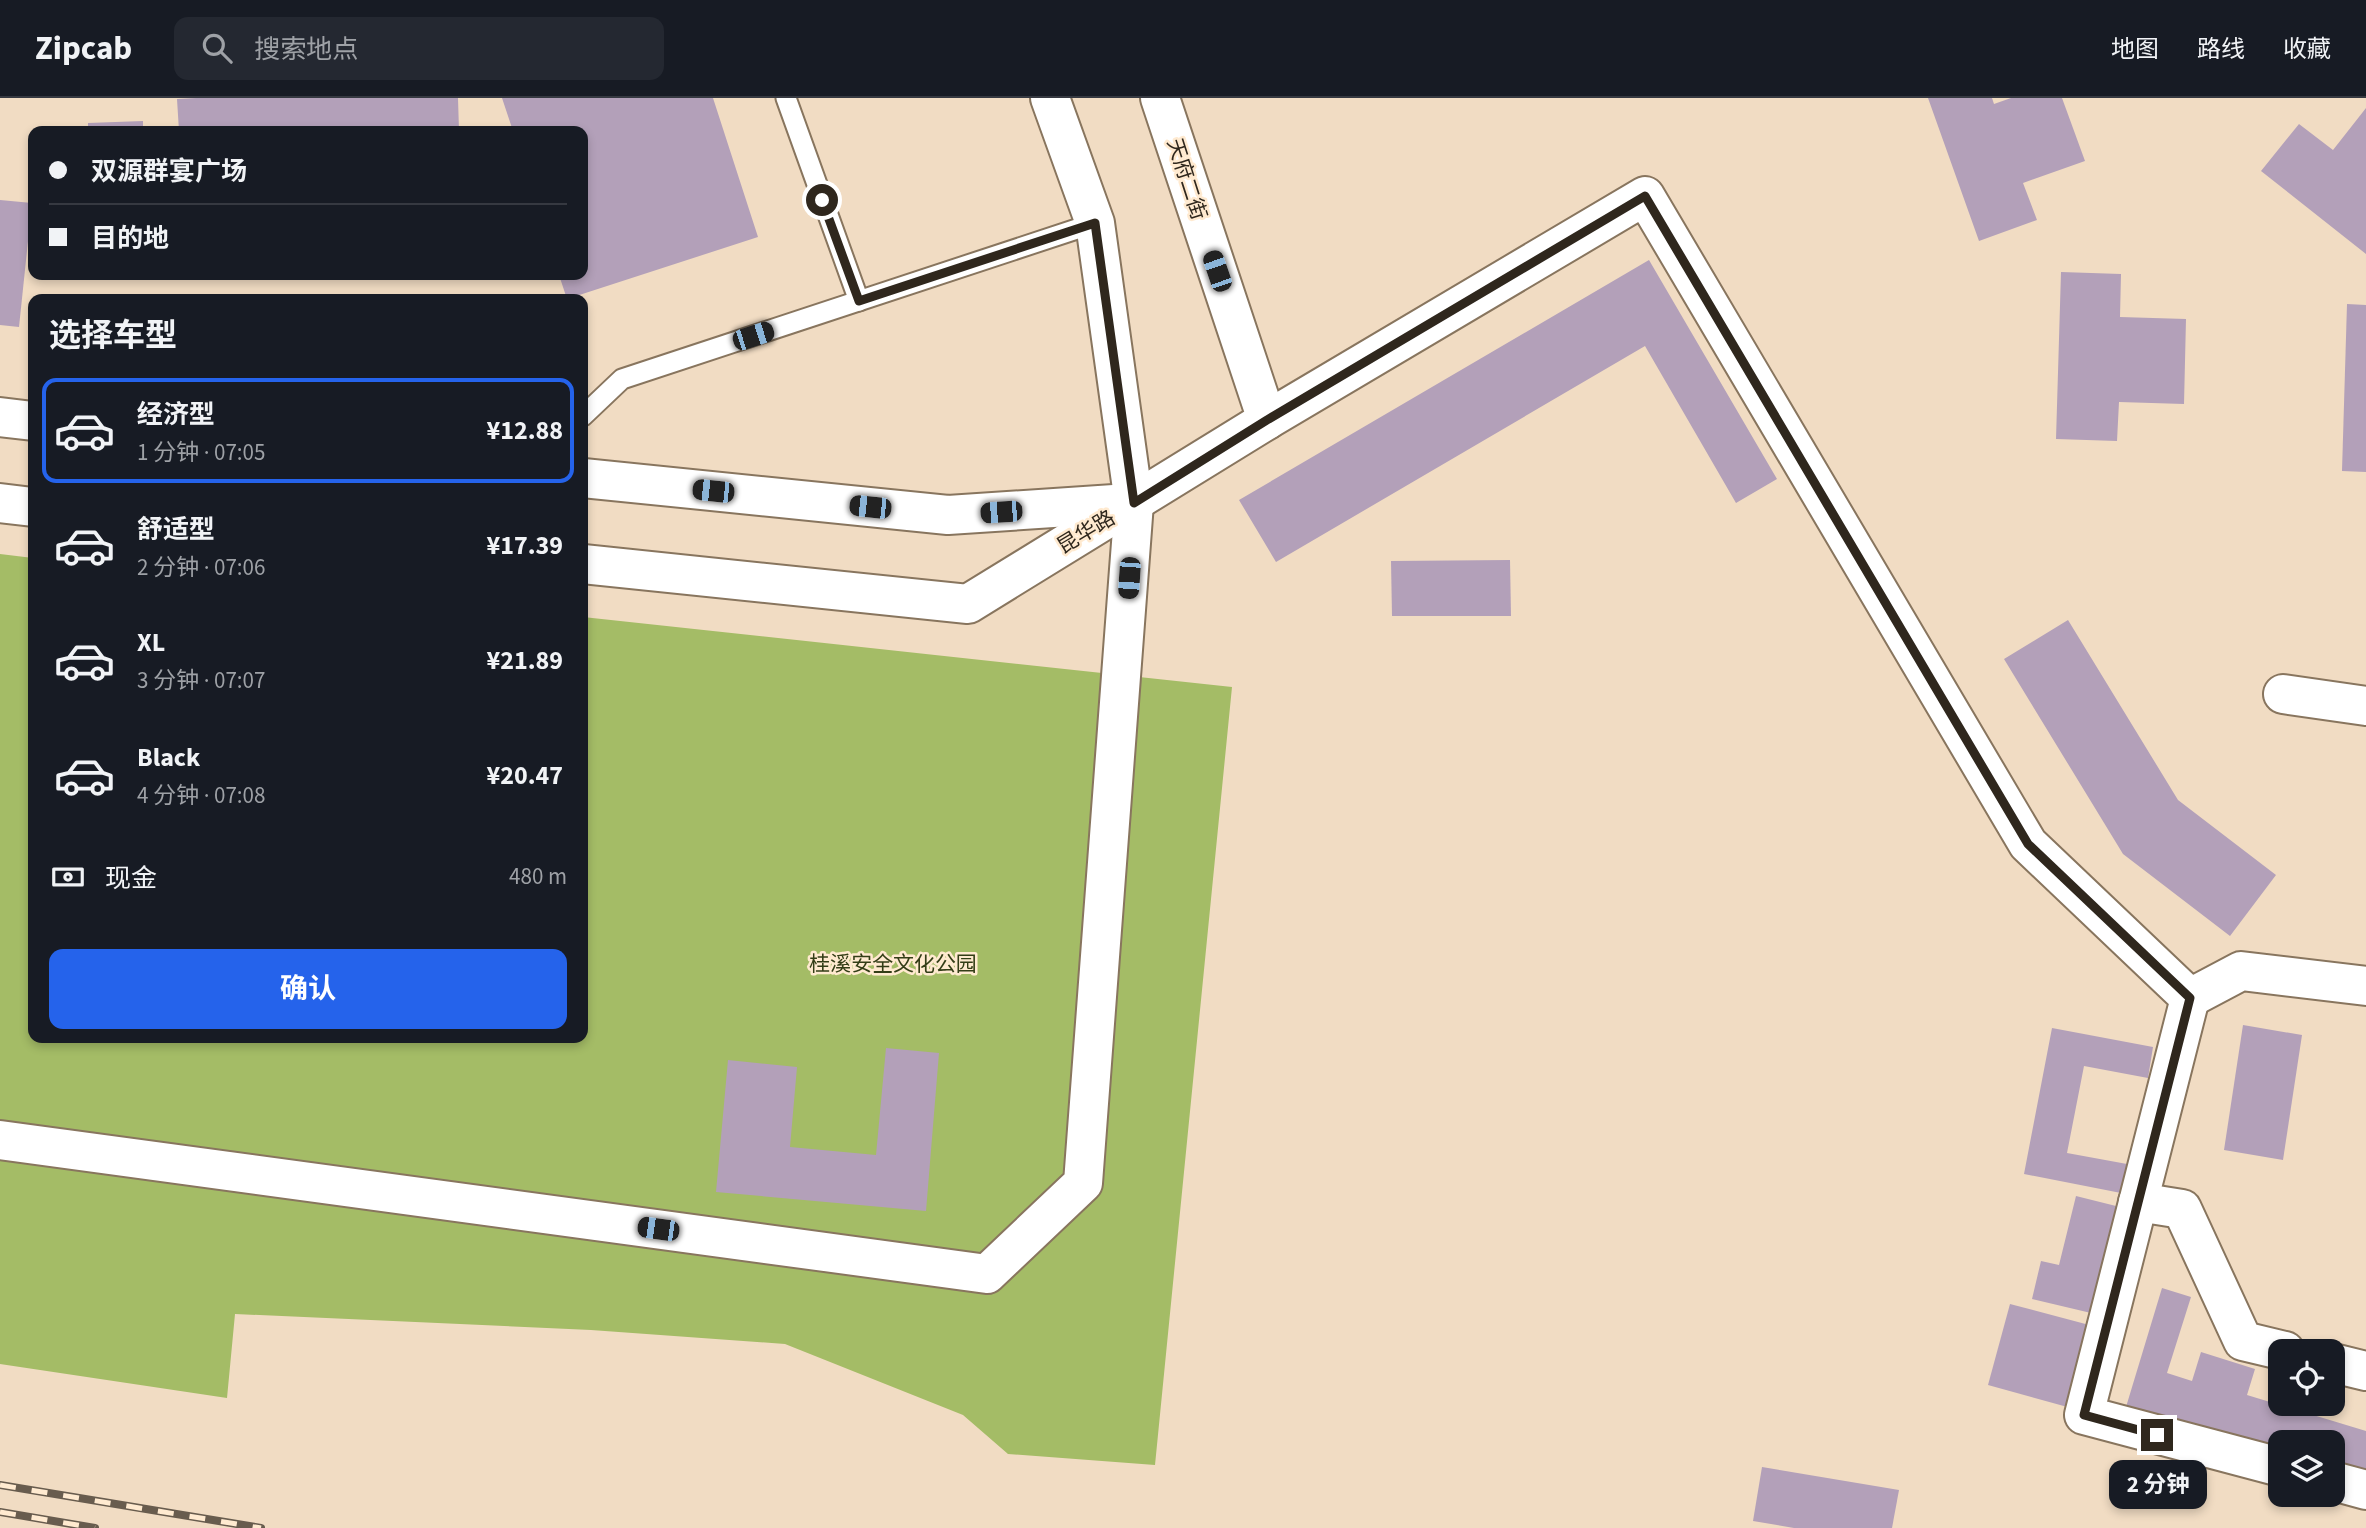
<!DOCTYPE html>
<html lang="zh">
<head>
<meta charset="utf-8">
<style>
  body { margin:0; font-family:"Source Sans 3","Noto Sans SC",sans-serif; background:#242831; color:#f1f3f6; height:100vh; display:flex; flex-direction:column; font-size:26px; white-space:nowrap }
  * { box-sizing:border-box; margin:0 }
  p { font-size:23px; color:#9ea1a6 }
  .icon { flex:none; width:38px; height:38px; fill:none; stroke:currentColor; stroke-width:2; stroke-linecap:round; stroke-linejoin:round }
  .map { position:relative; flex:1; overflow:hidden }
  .panel { position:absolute; left:28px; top:196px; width:560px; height:749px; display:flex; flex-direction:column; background:#171b24; border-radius:14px; box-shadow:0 4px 10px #0003 }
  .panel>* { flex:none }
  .top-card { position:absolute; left:28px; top:28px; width:560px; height:154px; border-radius:14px; box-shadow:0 4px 10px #0003; display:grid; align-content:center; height:154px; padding:0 21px; background:#171b24 }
  .controls { position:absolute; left:2268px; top:1241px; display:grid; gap:14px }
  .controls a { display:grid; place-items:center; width:77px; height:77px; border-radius:14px; background:#171b24; box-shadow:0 4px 10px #0003; font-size:35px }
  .end { position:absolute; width:32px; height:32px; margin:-16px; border:9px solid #2f271d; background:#fff; box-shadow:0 0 0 4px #fff }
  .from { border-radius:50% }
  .bubble { position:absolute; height:49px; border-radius:14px; background:#171b24; box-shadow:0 4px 10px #0003; font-size:23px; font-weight:700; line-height:49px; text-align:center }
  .car { position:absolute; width:21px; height:42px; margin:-21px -10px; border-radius:9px; box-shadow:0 0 5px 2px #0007; background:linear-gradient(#222 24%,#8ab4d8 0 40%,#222 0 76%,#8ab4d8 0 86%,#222 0) }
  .top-card b { display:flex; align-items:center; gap:24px; height:66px; font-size:26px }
  .top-card b+b { border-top:2px solid #363941 }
  .top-card i { width:18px; height:18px; background:#f1f3f6 }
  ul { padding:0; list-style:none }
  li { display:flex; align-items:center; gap:21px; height:105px; margin:0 14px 10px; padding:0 7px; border:4px solid transparent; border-radius:14px }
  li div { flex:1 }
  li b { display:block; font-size:26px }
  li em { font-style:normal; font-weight:700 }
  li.selected { border-color:#2563eb }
  li>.icon { width:63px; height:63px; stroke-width:1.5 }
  h2 { padding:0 21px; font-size:32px; line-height:84px }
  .pay { display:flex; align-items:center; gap:18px; height:77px; padding:0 21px; font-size:26px }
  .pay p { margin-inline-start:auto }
  .button { display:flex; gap:14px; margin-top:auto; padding:14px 21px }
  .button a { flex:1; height:80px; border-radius:14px; background:#2563eb; color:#fff; font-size:28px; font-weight:700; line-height:80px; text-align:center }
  header { display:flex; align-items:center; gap:42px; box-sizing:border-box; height:98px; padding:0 35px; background:#171b24; border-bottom:2px solid #363941 }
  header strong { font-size:33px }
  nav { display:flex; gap:38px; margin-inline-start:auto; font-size:24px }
  .search { width:490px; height:63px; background:#242831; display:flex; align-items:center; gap:18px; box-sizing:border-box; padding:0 24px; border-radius:14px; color:#9ea1a6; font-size:26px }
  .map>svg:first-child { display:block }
  .green { fill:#a4bc66 }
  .building { fill:#b3a0b9 }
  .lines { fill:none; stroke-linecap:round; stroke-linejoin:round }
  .lane-casing { stroke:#88755e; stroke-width:23 }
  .street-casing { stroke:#88755e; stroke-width:42 }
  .secondary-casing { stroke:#88755e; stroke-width:42 }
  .lane { stroke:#fff; stroke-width:19 }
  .street { stroke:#fff; stroke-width:38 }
  .secondary { stroke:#fff; stroke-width:38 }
  .rail-casing { stroke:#685c4e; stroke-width:8 }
  .rail { stroke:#ffead0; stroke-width:5; stroke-dasharray:16; stroke-linecap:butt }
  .route { stroke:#2f271d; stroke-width:9 }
  .labels { text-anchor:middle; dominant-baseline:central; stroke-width:5; stroke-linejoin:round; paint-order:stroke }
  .street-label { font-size:21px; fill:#2f271d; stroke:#ffead0 }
  .park-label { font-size:21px; fill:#333d16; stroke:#ffead0 }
</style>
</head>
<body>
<header>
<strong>Zipcab</strong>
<div class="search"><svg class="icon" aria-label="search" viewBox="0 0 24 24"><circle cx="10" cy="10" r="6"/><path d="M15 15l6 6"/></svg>搜索地点</div>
<nav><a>地图</a><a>路线</a><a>收藏</a></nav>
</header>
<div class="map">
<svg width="2366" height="1430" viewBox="0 0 2366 1430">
  <rect width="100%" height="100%" fill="#f1dcc3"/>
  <!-- green -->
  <polygon class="green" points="0,456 33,460 33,940 583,940 583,519 1232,589 1155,1367 1008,1356 963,1317 785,1246 591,1232 235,1216 227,1300 0,1266"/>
  <!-- building -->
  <g class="building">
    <polygon points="196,0 458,0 459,33 179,33 177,1"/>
    <polygon points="502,0 713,0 758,139 567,201 559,177 583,177 583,33 513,33"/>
    <polygon points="1928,0 1992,0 1994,6 2011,0 2062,0 2085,63 2023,85 2037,122 1979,143"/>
    <polygon points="2366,10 2366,156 2261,73 2299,26 2333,52"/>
    <polygon points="143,23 143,33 88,33 88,25"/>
    <polygon points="0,102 32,105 19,229 0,227"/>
    <polygon points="1649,162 1777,381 1736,405 1645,248 1276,464 1239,402"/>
    <polygon points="2061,174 2121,176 2120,219 2186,221 2184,306 2119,304 2117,343 2056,341"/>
    <polygon points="2347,206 2366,207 2366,374 2342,373"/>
    <polygon points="1510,462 1511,518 1392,518 1391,463"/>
    <polygon points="2068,522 2178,702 2276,777 2230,838 2123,756 2004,561"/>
    <polygon points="2243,927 2302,937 2283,1062 2224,1052"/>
    <polygon points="2052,930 2153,949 2148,980 2084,968 2067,1055 2127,1066 2121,1095 2024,1076"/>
    <polygon points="886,950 939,955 926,1113 716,1094 728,962 797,969 790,1049 876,1057"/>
    <polygon points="2076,1098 2116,1108 2091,1215 2032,1201 2041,1163 2059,1167"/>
    <polygon points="2162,1190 2191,1199 2167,1275 2192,1283 2201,1254 2255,1271 2247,1297 2366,1333 2366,1382 2333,1372 2333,1344 2280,1344 2280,1356 2126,1309"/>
    <polygon points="2010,1206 2093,1228 2071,1310 1988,1287"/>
    <polygon points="1762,1369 1899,1392 1892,1430 1794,1430 1753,1423"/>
  </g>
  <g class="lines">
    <defs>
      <g id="lane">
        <polyline points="786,0 859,203"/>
        <polyline points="583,318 622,281 1095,125"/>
      </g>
      <g id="street">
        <polyline points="1267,322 1645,98 2028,746 2190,900 2084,1317 2280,1369"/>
        <polyline points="2283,596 2366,608"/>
        <polyline points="2190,900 2241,873 2366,888"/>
        <polyline points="0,1042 987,1176 1083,1085 1134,405"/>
        <polyline points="2138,1104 2182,1111 2243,1243 2285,1253"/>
        <polyline points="2333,1265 2366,1273"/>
        <polyline points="2333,1383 2366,1392"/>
      </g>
      <g id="secondary">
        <polyline points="1050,0 1095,125 1134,405"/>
        <polyline points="0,319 33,323"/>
        <polyline points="583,380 948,417 1129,405"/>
        <polyline points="0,405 33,409"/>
        <polyline points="583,466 968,506 1267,322 1160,0"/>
      </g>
    </defs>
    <!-- lane casing -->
    <use href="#lane" class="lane-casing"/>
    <!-- street casing -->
    <use href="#street" class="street-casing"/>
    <!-- secondary casing -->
    <use href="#secondary" class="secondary-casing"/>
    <!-- lane -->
    <use href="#lane" class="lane"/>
    <!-- street -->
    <use href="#street" class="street"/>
    <!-- secondary -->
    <use href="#secondary" class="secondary"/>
    <defs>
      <g id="rail">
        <polyline points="0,1387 261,1430"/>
        <polyline points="0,1414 95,1430"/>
      </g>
    </defs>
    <!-- rail casing -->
    <use href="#rail" class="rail-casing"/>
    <!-- rail -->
    <use href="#rail" class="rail"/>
  </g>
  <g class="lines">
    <!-- route -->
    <polyline class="route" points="822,102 859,203 1095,125 1134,405 1267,322 1645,98 2028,746 2190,900 2084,1317 2157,1337"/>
  </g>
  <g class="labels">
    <!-- street labels -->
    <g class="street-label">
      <text transform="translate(1187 81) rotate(72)">天府二街</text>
      <text transform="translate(1086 434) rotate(-31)">昆华路</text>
    </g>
    <!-- park labels -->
    <g class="park-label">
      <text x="893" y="866">桂溪安全文化公园</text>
    </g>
  </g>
</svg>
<div class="controls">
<a><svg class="icon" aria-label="locate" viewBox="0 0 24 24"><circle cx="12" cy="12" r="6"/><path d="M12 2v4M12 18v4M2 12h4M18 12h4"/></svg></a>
<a><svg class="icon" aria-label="layers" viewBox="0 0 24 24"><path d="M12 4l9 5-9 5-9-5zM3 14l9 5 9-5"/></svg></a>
</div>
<i class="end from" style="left:822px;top:102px"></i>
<i class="end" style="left:2157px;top:1337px"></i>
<div class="bubble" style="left:2109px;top:1362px;width:98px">2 分钟</div>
<i class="car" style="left:1217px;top:173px;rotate:341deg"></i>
<i class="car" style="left:753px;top:238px;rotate:72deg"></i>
<i class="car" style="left:713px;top:393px;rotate:276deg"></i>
<i class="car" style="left:870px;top:409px;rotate:276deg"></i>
<i class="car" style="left:1001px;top:414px;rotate:266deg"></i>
<i class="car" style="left:1129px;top:480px;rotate:184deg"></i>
<i class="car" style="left:658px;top:1131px;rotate:278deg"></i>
<div class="top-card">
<b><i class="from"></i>双源群宴广场</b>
<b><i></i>目的地</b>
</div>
<section class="panel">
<h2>选择车型</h2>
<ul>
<li class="selected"><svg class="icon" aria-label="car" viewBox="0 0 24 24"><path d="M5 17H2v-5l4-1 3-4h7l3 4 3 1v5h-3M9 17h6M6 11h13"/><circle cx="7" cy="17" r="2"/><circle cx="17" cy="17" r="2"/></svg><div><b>经济型</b><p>1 分钟 · 07:05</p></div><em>¥12.88</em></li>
<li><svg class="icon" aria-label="car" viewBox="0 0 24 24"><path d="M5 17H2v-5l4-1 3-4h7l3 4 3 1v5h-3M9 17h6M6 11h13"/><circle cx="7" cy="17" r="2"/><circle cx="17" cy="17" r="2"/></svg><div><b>舒适型</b><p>2 分钟 · 07:06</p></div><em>¥17.39</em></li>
<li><svg class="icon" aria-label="car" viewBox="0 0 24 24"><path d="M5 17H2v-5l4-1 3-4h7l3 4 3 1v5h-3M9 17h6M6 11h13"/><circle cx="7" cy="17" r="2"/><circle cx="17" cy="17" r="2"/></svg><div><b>XL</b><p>3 分钟 · 07:07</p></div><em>¥21.89</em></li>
<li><svg class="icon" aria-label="car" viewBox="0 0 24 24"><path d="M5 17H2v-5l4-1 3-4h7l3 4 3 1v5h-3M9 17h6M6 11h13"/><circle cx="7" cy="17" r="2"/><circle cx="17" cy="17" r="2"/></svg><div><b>Black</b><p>4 分钟 · 07:08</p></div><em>¥20.47</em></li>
</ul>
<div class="pay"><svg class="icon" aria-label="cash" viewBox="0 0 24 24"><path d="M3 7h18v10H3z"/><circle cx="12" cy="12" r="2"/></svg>现金<p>480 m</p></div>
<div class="button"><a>确认</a></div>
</section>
</div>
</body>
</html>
